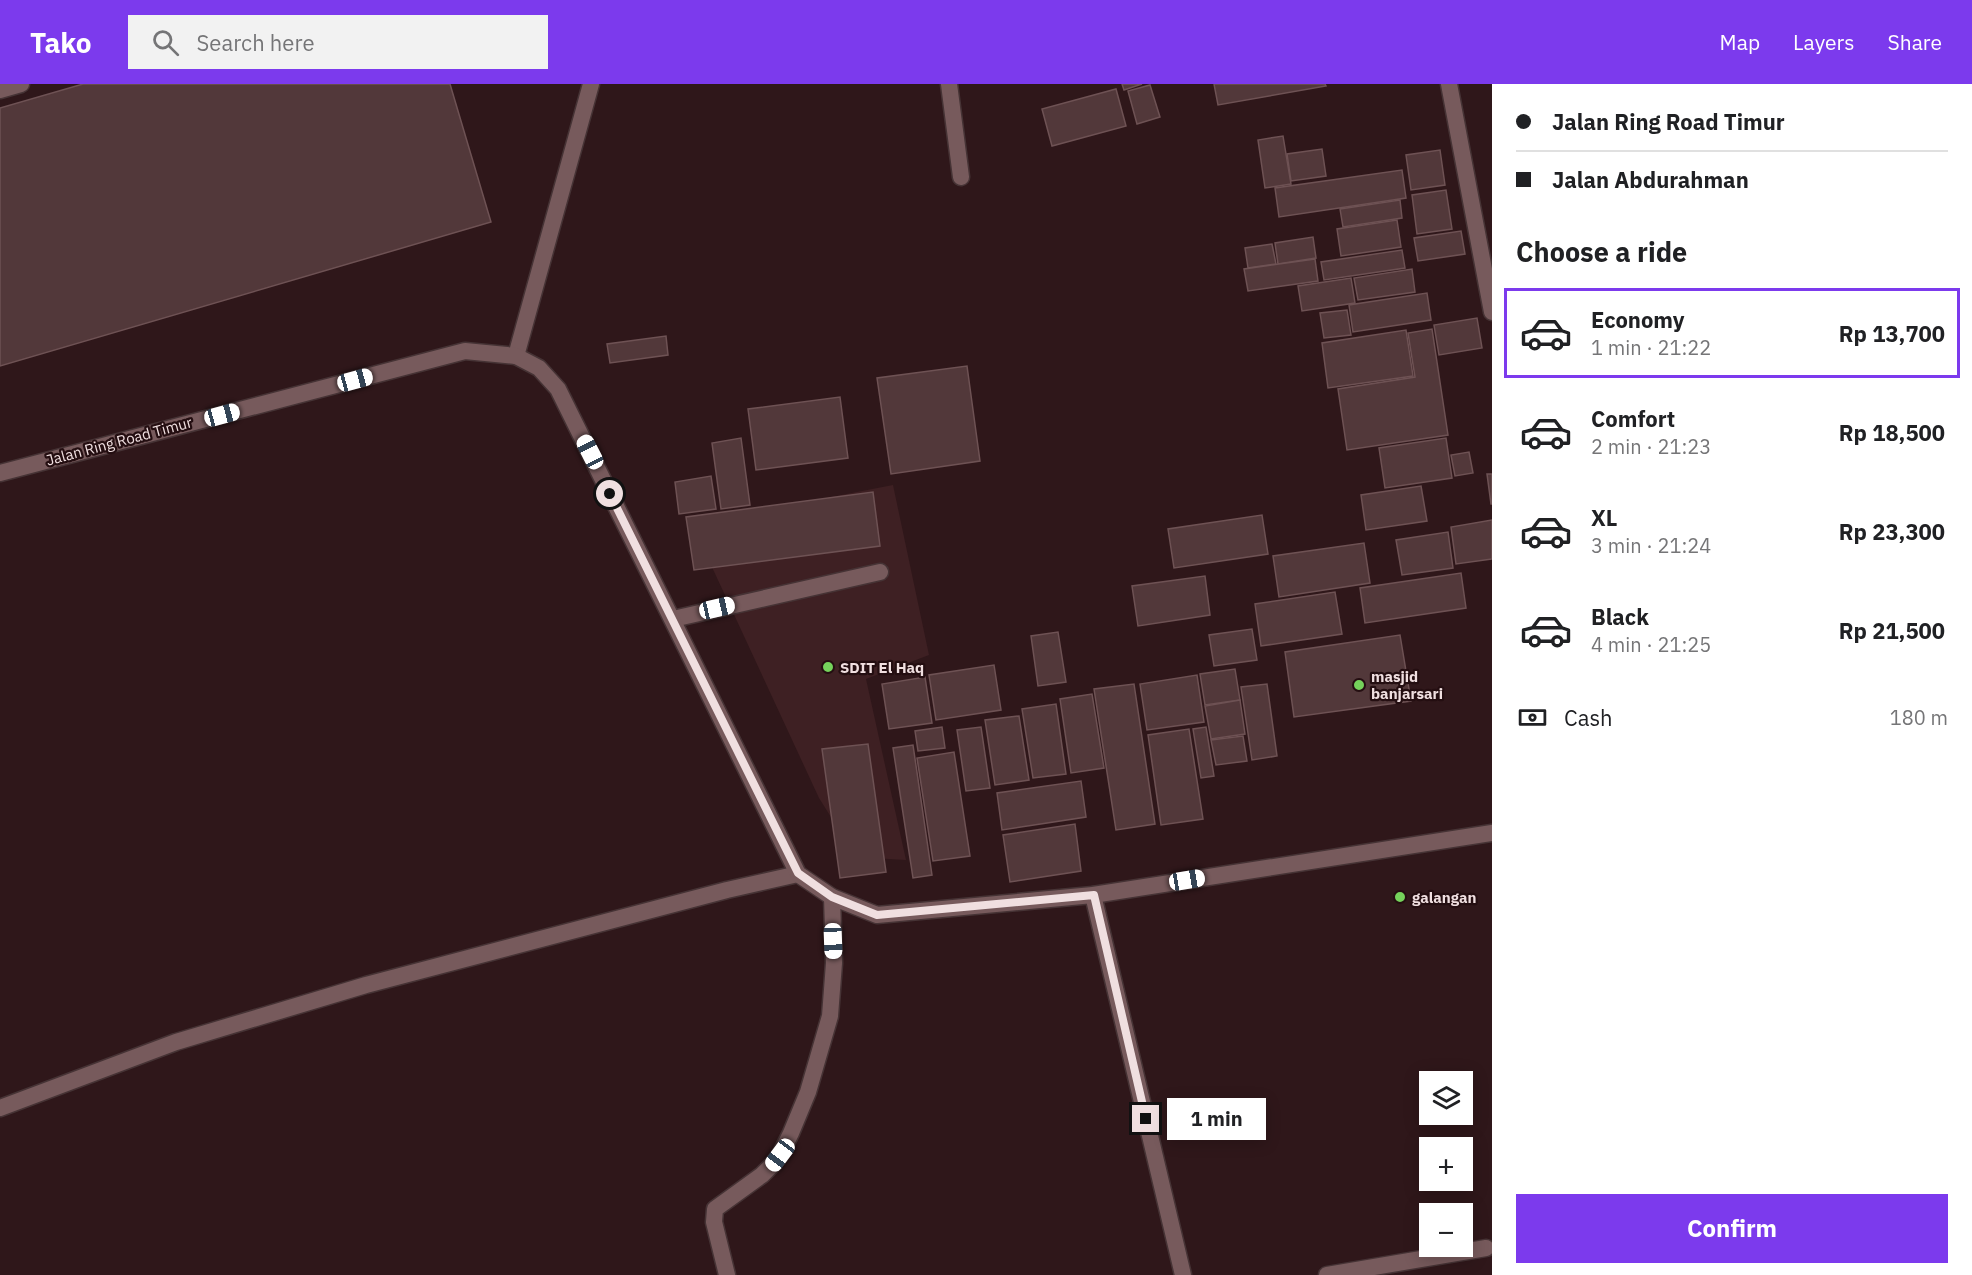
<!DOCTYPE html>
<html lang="en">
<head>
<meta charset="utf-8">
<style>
  body { margin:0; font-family:"IBM Plex Sans",sans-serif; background:#f2f2f2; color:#202124; height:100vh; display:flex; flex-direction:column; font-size:22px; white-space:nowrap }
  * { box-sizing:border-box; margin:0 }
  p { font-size:20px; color:#757577 }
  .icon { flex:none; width:33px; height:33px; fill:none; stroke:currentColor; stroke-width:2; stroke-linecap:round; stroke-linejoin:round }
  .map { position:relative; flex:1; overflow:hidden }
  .sheet { display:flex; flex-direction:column; background:#fff; width:480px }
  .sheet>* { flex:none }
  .guide { display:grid; align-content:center; height:132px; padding:0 24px; background:#fff }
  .buttons { position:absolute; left:1419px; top:987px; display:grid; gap:12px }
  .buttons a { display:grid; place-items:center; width:54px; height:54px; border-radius:0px; background:#fff; box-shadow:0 3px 15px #0003; font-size:30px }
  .end { position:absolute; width:27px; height:27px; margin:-14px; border:8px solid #f0dfe0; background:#111; box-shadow:0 0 0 3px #111 }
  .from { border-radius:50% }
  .bubble { position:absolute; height:42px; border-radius:0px; background:#fff; box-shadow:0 3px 15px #0003; font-size:20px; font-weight:800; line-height:42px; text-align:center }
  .car { position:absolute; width:18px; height:36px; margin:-18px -9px; border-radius:8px; box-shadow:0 0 4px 2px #0007; background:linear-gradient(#fff 24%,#345 0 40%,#fff 0 76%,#345 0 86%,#fff 0) }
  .guide b { display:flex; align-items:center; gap:21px; height:57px; font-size:22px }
  .guide b+b { border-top:2px solid #e0e0e0 }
  .guide i { width:15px; height:15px; background:#202124 }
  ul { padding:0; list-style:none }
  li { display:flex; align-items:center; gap:18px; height:90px; margin:0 12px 9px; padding:0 12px; border:3px solid transparent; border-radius:0px }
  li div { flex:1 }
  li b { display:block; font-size:22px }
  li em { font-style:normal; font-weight:800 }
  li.on { border-color:#7c3aed }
  li>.icon { width:54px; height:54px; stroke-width:1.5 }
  h2 { padding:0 24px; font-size:27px; line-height:72px }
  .pay { display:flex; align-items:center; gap:15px; height:66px; padding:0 24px; font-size:22px }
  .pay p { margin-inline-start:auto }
  .action { display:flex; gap:12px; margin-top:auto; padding:12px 24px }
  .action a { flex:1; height:69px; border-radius:0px; background:#7c3aed; color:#fff; font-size:24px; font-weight:800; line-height:69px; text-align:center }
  header { display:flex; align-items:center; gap:36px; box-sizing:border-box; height:84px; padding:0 30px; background:#7c3aed; color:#fff }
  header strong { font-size:28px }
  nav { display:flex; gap:33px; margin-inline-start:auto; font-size:21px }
  .search { width:420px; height:54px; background:#f2f2f2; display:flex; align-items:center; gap:15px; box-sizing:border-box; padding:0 21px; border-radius:0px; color:#757577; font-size:22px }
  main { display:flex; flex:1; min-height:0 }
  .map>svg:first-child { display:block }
  .built { fill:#3e2023 }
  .building { fill:#52383a; stroke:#6e5254; stroke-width:1.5 }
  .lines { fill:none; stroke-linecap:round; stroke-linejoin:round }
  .service-casing { stroke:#463335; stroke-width:19 }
  .minor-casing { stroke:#463335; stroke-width:19 }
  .tertiary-casing { stroke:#463335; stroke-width:19 }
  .service { stroke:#775a5c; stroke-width:16 }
  .minor { stroke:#775a5c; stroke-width:16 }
  .tertiary { stroke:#775a5c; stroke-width:16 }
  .route { stroke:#f0dfe0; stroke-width:8 }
  .poi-dot { fill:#75d25b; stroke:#240e11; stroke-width:2 }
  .labels { text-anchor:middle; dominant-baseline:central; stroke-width:4.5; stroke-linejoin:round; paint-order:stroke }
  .street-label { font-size:15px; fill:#f0dfe0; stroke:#240e11 }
  .poi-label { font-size:15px; font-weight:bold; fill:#f0dfe0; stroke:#240e11; text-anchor:start }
</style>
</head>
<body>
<header>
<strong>Tako</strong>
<div class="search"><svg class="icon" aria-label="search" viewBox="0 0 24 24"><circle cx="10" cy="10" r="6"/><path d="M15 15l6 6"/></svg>Search here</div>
<nav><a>Map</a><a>Layers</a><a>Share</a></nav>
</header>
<main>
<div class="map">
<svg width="1492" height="1191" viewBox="0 0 1492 1191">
  <rect width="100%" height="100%" fill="#2f171a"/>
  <!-- built -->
  <polygon class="built" points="893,401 929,571 866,595 906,776 856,773 819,714 692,440"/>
  <!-- building -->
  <g class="building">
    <polygon points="83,0 450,0 491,138 0,282 0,24"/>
    <polygon points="1122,0 1142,0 1124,6"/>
    <polygon points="1214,0 1325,0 1326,2 1218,21"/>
    <polygon points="1150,1 1160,33 1137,40 1128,7"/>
    <polygon points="1116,5 1126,42 1052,62 1042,25"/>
    <polygon points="1283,52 1291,100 1265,104 1258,56"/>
    <polygon points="1322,65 1326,92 1291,97 1287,70"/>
    <polygon points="1440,66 1445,101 1411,106 1406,71"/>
    <polygon points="1402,86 1406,114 1279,133 1275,104"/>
    <polygon points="1446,106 1452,145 1417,150 1412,111"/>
    <polygon points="1400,116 1402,134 1343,143 1340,125"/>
    <polygon points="1397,136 1401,163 1341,172 1337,145"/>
    <polygon points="1461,147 1465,170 1418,177 1414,154"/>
    <polygon points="1313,153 1316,174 1278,180 1275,159"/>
    <polygon points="1272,160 1276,180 1248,184 1245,164"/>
    <polygon points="1402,166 1405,184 1324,196 1321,178"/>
    <polygon points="1315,175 1318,197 1248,207 1244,185"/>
    <polygon points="1412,185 1415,208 1358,216 1354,194"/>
    <polygon points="1351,194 1355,219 1302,227 1298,202"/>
    <polygon points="1427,209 1431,236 1353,248 1349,221"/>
    <polygon points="1347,226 1351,251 1324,254 1320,229"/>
    <polygon points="1477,234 1482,264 1439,271 1434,241"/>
    <polygon points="1432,245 1448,351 1347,366 1338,305 1415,293 1408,249"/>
    <polygon points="1406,246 1413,292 1328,304 1322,259"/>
    <polygon points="666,252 668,271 610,279 607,260"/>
    <polygon points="967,282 980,377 891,390 877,294"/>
    <polygon points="840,313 848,374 756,386 748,325"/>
    <polygon points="741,354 750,421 721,425 712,359"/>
    <polygon points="1446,354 1452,394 1385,404 1379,364"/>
    <polygon points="1469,368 1473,389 1455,392 1451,371"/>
    <polygon points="1487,390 1492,390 1492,420 1491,420"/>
    <polygon points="711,392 716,425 679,430 675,398"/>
    <polygon points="1421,402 1427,437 1366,446 1361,411"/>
    <polygon points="873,408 880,462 694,486 686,433"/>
    <polygon points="1262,431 1268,470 1174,484 1168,445"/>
    <polygon points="1492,436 1492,475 1456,480 1451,443"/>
    <polygon points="1448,448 1453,484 1402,491 1396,456"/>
    <polygon points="1364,459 1370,499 1279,513 1273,472"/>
    <polygon points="1461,489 1466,524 1365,539 1360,504"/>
    <polygon points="1205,492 1210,531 1138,542 1132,502"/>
    <polygon points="1335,508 1342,550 1261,562 1255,520"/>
    <polygon points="1252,545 1257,576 1214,582 1209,551"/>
    <polygon points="1058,548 1066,598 1038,602 1031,552"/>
    <polygon points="1400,551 1411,617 1294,633 1285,568"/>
    <polygon points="994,581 1001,626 936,636 929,591"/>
    <polygon points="1235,585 1240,616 1205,621 1200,590"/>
    <polygon points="1197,591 1204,638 1147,646 1140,600"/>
    <polygon points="925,593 932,639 889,645 882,600"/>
    <polygon points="1134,600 1155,740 1116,746 1094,605"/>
    <polygon points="1267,600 1277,672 1252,676 1241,603"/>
    <polygon points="1092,610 1104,684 1071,689 1060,615"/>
    <polygon points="1240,616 1245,650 1211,655 1205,622"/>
    <polygon points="1056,620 1066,690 1033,694 1022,625"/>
    <polygon points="1019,632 1029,696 995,701 985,636"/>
    <polygon points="942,643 945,664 918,667 915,647"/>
    <polygon points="981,643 990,704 966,707 957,646"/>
    <polygon points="1206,643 1214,692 1201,694 1193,645"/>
    <polygon points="1189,645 1203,735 1161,741 1148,651"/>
    <polygon points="1243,652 1247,677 1216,681 1211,656"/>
    <polygon points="868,660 886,788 840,794 822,665"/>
    <polygon points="913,661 932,791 913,794 893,664"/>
    <polygon points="954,668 970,772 933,777 917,674"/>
    <polygon points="1081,697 1086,733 1002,746 997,709"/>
    <polygon points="1075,740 1081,787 1010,798 1003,751"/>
  </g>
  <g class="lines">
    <defs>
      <g id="service">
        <polyline points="0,6 21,0"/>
        <polyline points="673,535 880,488"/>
        <polyline points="0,1024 176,958 366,901 727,806 798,790"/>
      </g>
      <g id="minor">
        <polyline points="949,0 961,93"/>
        <polyline points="1449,0 1492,228"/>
        <polyline points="516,272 591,0"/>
        <polyline points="1093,811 1183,1191"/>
        <polyline points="727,1191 714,1138 715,1125 762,1091 772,1081 780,1071 791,1049 808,1008 830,932 834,879 832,813"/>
        <polyline points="1327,1191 1486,1164"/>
      </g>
      <polyline id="tertiary" points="0,389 465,267 516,272 539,284 558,305 798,790 832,813 877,831 1093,811 1492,749"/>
    </defs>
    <!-- service casing -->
    <use href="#service" class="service-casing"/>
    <!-- minor casing -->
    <use href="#minor" class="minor-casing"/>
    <!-- tertiary casing -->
    <use href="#tertiary" class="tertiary-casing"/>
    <!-- service -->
    <use href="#service" class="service"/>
    <!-- minor -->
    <use href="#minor" class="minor"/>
    <!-- tertiary -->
    <use href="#tertiary" class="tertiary"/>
  </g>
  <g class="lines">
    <!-- route -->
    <polyline class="route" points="610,410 798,789 832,813 877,831 1094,811 1146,1035"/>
  </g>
  <!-- markers -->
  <g class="poi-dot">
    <circle cx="828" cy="583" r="6"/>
    <circle cx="1359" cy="601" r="6"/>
    <circle cx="1400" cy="813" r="6"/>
  </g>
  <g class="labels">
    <!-- street labels -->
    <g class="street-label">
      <text transform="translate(119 357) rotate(-15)">Jalan Ring Road Timur</text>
    </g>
    <!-- poi labels -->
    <g class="poi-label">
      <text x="840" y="583">SDIT El Haq</text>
      <text x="1371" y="592">masjid<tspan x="1371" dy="17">banjarsari</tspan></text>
      <text x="1412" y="813">galangan</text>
    </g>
  </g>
</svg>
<div class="buttons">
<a><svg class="icon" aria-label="layers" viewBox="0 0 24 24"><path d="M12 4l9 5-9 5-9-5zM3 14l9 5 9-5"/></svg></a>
<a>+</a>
<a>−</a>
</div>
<i class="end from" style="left:610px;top:410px"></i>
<i class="end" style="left:1146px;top:1035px"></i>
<div class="bubble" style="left:1167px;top:1014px;width:99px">1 min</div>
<i class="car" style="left:355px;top:296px;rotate:75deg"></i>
<i class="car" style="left:222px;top:331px;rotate:75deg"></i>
<i class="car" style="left:590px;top:368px;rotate:333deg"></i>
<i class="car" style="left:717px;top:524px;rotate:77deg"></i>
<i class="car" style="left:1187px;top:796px;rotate:81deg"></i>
<i class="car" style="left:833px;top:857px;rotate:178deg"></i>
<i class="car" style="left:780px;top:1071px;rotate:217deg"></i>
</div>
<section class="sheet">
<div class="guide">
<b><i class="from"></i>Jalan Ring Road Timur</b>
<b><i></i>Jalan Abdurahman</b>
</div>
<h2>Choose a ride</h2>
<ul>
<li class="on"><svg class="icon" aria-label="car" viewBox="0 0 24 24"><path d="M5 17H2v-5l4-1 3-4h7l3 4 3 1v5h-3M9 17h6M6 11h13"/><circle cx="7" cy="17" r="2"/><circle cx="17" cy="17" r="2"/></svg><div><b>Economy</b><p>1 min · 21:22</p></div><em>Rp 13,700</em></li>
<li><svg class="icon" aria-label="car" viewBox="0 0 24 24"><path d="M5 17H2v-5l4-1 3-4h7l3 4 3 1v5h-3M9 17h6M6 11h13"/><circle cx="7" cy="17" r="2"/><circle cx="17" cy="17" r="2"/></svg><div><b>Comfort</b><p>2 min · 21:23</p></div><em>Rp 18,500</em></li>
<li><svg class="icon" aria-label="car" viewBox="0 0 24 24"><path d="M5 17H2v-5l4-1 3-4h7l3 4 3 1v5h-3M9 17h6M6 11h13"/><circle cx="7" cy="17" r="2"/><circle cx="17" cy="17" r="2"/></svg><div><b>XL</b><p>3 min · 21:24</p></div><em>Rp 23,300</em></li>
<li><svg class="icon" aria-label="car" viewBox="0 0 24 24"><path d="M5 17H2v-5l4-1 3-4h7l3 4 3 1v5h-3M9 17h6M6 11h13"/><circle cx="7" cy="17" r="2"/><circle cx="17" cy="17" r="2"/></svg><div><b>Black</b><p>4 min · 21:25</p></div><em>Rp 21,500</em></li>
</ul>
<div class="pay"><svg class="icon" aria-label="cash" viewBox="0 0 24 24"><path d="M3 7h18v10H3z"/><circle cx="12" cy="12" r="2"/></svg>Cash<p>180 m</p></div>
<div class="action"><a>Confirm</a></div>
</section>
</main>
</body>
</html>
